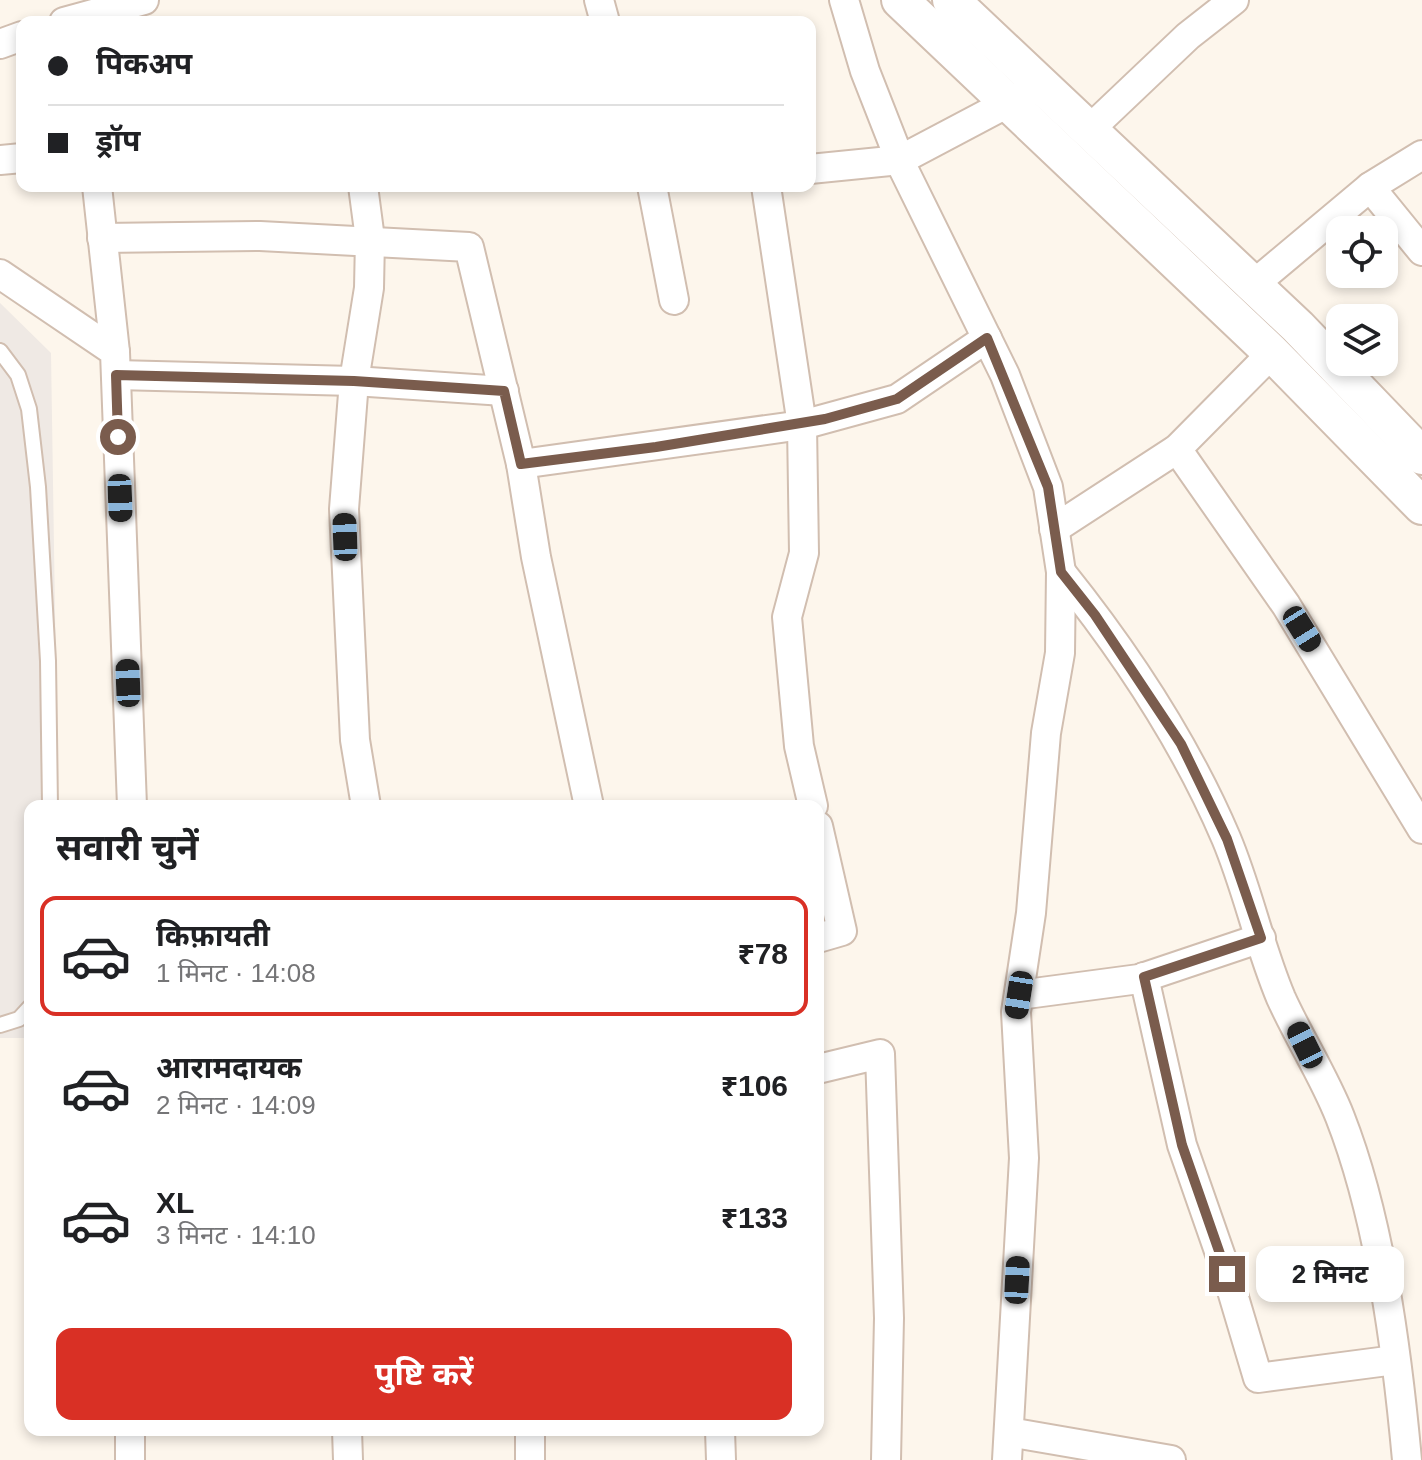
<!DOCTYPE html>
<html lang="hi">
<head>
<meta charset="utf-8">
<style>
  body { margin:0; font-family:Helvetica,"Noto Sans Devanagari",sans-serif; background:#f2f2f2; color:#202124; height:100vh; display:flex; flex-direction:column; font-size:30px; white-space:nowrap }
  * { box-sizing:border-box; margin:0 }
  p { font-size:26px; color:#757577 }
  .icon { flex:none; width:44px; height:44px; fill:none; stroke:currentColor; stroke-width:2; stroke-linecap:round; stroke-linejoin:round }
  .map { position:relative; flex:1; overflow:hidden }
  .drawer { position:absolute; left:24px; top:800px; width:800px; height:636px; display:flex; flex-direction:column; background:#fff; border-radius:16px; box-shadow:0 4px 12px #0003 }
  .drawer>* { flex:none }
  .hud { position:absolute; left:16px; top:16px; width:800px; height:176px; border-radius:16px; box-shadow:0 4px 12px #0003; display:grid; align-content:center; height:176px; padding:0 32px; background:#fff }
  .buttons { position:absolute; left:1326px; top:216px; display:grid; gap:16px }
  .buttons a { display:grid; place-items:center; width:72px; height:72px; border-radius:16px; background:#fff; box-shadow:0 4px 12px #0003; font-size:40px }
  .end { position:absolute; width:36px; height:36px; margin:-18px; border:10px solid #7a5c4d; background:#fff; box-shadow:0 0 0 4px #fff }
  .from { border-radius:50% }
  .bubble { position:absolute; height:56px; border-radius:16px; background:#fff; box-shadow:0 4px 12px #0003; font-size:26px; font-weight:700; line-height:56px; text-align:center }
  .car { position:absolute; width:24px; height:48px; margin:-24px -12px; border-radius:10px; box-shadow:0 0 6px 2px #0007; background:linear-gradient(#222 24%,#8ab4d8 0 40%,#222 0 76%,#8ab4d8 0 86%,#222 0) }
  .hud b { display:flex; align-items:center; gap:28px; height:76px; font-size:30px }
  .hud b+b { border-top:2px solid #e0e0e0 }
  .hud i { width:20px; height:20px; background:#202124 }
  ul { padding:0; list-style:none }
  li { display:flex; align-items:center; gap:24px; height:120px; margin:0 16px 12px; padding:0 16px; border:4px solid transparent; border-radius:16px }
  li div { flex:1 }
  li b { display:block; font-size:30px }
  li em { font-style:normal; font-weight:700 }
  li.current { border-color:#d93025 }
  li>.icon { width:72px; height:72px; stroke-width:1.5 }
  h2 { padding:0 32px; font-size:36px; line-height:96px }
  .action { display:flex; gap:16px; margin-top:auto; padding:16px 32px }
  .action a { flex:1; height:92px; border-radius:16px; background:#d93025; color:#fff; font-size:32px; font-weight:700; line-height:92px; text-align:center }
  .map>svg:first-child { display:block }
  .industrial { fill:#efe9e4 }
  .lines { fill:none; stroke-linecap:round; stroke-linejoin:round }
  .service-casing { stroke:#d1beb0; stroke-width:18 }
  .minor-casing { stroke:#d1beb0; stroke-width:32 }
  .tertiary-casing { stroke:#d1beb0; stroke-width:40 }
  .service { stroke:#fff; stroke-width:14 }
  .minor { stroke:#fff; stroke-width:28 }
  .tertiary { stroke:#fff; stroke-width:36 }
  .route { stroke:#7a5c4d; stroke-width:10 }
</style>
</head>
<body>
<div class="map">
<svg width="1422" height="1460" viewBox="0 0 1422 1460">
  <rect width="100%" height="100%" fill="#fdf6ec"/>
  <!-- industrial -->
  <polygon class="industrial" points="0,303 51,353 58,806 30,806 30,1038 0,1038"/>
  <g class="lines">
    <defs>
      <g id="service">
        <polyline points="0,351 18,375 29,409 38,487 48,661 50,806"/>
        <polyline points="0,1025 19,1019 30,1007"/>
      </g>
      <g id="minor">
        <polyline points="599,0 605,22"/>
        <polyline points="844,0 865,71 903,168 1005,375 1048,487 1061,572 1060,653 1046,733 1031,913 1016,1012 1024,1158 1007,1460"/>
        <polyline points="64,22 144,0"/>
        <polyline points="0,44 22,36"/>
        <polyline points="1090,129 1188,36 1234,0"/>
        <polyline points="0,160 22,158"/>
        <polyline points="810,169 900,160 1025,94"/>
        <polyline points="97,186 115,352"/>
        <polyline points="363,186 370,239 369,288 354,381 344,509 355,740 366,806"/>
        <polyline points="652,186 674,300"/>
        <polyline points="766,186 802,425 804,553 787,617 799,746 813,806"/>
        <polyline points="1370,187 1422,251"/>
        <polyline points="102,238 260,236 469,247 521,464 536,557 589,806"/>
        <polyline points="0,274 115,352 132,806"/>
        <polyline points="1253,285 1370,187 1422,155"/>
        <polyline points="116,375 354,381 504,391"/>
        <polyline points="1177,449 1286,605 1422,829"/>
        <polyline points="521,464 802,425 897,399 987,338"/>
        <polyline points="1054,529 1177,449 1272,353"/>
        <path d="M1061 572C1126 653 1185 742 1226 838 1248 890 1259 946 1281 998 1299 1038 1324 1076 1340 1117 1380 1219 1397 1351 1407 1460"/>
        <polyline points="818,826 842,931 818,938"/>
        <polyline points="1144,977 1182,1145 1227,1274 1258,1378 1395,1360"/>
        <polyline points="1019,995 1139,979 1261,938"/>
        <polyline points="818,1069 880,1054 889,1318 886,1460"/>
        <polyline points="130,1430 130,1460"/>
        <polyline points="347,1430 348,1460"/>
        <polyline points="530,1430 530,1460"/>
        <polyline points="720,1430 721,1460"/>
        <polyline points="1009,1432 1171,1460"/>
      </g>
      <g id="tertiary">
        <polyline points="900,0 1272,353 1422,506"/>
        <polyline points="951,0 1298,327 1422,456"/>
      </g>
    </defs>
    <!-- service casing -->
    <use href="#service" class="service-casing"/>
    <!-- minor casing -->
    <use href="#minor" class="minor-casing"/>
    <!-- tertiary casing -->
    <use href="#tertiary" class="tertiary-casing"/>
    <!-- service -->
    <use href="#service" class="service"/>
    <!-- minor -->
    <use href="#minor" class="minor"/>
    <!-- tertiary -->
    <use href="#tertiary" class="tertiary"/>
  </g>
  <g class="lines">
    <!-- route -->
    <polyline class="route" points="118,437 116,375 354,381 504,391 521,464 656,447 825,419 897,399 987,338 1048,487 1061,572 1095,615 1181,744 1227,839 1261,938 1144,977 1182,1145 1227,1274"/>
  </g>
</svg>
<div class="buttons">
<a><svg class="icon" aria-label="locate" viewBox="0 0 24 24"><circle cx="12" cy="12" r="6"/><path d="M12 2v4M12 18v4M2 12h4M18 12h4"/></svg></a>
<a><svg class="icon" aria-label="layers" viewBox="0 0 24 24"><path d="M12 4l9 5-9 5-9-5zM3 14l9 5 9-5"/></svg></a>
</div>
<i class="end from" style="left:118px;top:437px"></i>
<i class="end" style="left:1227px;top:1274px"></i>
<div class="bubble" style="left:1256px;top:1246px;width:148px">2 मिनट</div>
<i class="car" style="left:120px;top:498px;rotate:178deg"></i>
<i class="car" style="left:345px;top:537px;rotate:358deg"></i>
<i class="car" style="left:1302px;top:629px;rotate:148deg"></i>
<i class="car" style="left:128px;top:683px;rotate:358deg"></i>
<i class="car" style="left:1019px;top:995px;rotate:189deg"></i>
<i class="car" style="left:1305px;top:1045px;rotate:334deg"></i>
<i class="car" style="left:1017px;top:1280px;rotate:3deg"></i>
<div class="hud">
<b><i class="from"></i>पिकअप</b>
<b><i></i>ड्रॉप</b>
</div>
<section class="drawer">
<h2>सवारी चुनें</h2>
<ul>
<li class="current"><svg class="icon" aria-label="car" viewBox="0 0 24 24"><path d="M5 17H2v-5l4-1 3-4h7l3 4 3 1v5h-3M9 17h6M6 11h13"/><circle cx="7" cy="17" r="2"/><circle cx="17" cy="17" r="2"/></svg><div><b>किफ़ायती</b><p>1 मिनट · 14:08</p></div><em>₹78</em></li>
<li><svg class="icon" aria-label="car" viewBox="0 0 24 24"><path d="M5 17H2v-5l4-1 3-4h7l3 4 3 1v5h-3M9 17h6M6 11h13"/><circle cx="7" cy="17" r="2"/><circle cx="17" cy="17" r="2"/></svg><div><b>आरामदायक</b><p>2 मिनट · 14:09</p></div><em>₹106</em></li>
<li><svg class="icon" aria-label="car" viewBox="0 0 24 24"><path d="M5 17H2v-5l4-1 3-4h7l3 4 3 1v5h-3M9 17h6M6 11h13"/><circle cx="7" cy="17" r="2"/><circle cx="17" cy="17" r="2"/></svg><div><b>XL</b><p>3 मिनट · 14:10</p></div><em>₹133</em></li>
</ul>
<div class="action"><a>पुष्टि करें</a></div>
</section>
</div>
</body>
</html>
